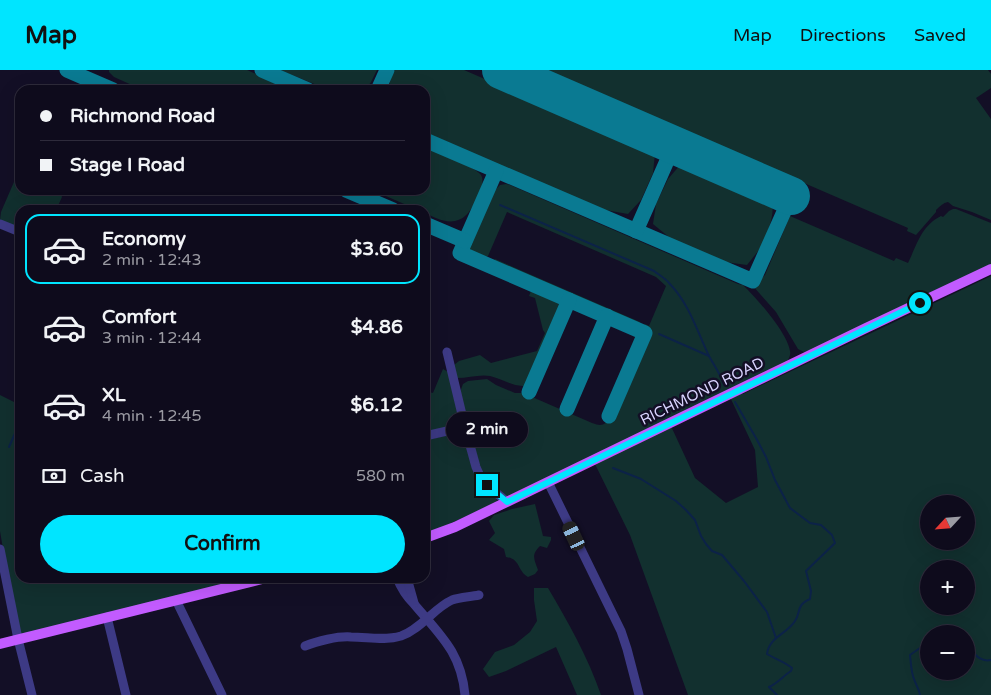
<!DOCTYPE html>
<html lang="en">
<head>
<meta charset="utf-8">
<style>
  body { margin:0; font-family:"Varela Round",sans-serif; background:#171425; color:#f1f3f6; height:100vh; display:flex; flex-direction:column; font-size:19px; white-space:nowrap }
  * { box-sizing:border-box; margin:0 }
  p { font-size:16px; color:#9b9ba3 }
  .icon { flex:none; width:28px; height:28px; fill:none; stroke:currentColor; stroke-width:2; stroke-linecap:round; stroke-linejoin:round }
  .map { position:relative; flex:1; overflow:hidden }
  .panel { position:absolute; left:15px; top:135px; width:415px; height:378px; display:flex; flex-direction:column; background:#0e0b1c; border-radius:15px; box-shadow:0 5px 20px #0002,0 0 0 1px #2e2b3b }
  .panel>* { flex:none }
  .banner { position:absolute; left:15px; top:15px; width:415px; height:110px; border-radius:15px; box-shadow:0 5px 20px #0002,0 0 0 1px #2e2b3b; display:grid; align-content:center; height:110px; padding:0 25px; background:#0e0b1c }
  .needle { width:32px; rotate:244deg }
  .controls { position:absolute; left:920px; top:425px; display:grid; gap:10px }
  .controls a { display:grid; place-items:center; width:55px; height:55px; border-radius:50%; background:#0e0b1c; box-shadow:0 5px 20px #0002,0 0 0 1px #2e2b3b; font-size:25px }
  .end { position:absolute; width:22px; height:22px; margin:-11px; border:6px solid #00e5ff; background:#111; box-shadow:0 0 0 2px #111 }
  .from { border-radius:50% }
  .bubble { position:absolute; height:35px; border-radius:18px; background:#0e0b1c; box-shadow:0 5px 20px #0002,0 0 0 1px #2e2b3b; font-size:16px; font-weight:700; line-height:35px; text-align:center }
  .car { position:absolute; width:15px; height:30px; margin:-15px -8px; border-radius:6px; box-shadow:0 0 4px 1px #0007; background:linear-gradient(#222 24%,#8ab4d8 0 40%,#222 0 76%,#8ab4d8 0 86%,#222 0) }
  .banner b { display:flex; align-items:center; gap:18px; height:48px; font-size:19px }
  .banner b+b { border-top:1px solid #2e2b3b }
  .banner i { width:12px; height:12px; background:#f1f3f6 }
  ul { padding:9px 0 0; list-style:none }
  li { display:flex; align-items:center; gap:15px; height:70px; margin:0 10px 8px; padding:0 15px; border:2px solid transparent; border-radius:15px }
  li div { flex:1 }
  li b { display:block; font-size:19px }
  li em { font-style:normal; font-weight:700 }
  li.active { border-color:#00e5ff }
  li>.icon { width:45px; height:45px; stroke-width:1.5 }
  .pay { display:flex; align-items:center; gap:12px; height:55px; padding:0 25px; font-size:19px }
  .pay p { margin-inline-start:auto }
  .button { display:flex; gap:10px; margin-top:auto; padding:10px 25px }
  .button a { flex:1; height:58px; border-radius:30px; background:#00e5ff; color:#111; font-size:20px; font-weight:700; line-height:58px; text-align:center }
  header { display:flex; align-items:center; gap:30px; box-sizing:border-box; height:70px; padding:0 25px; background:#00e5ff; color:#111 }
  header strong { font-size:24px }
  nav { display:flex; gap:28px; margin-inline-start:auto; font-size:18px }
  .map>svg:first-child { display:block }
  .green { fill:#12302f; fill-rule:evenodd }
  .lines { fill:none; stroke-linecap:round; stroke-linejoin:round }
  .stream { stroke:#0c2248; stroke-width:2 }
  .taxiway { stroke:#0a7a92; stroke-width:15 }
  .runway { stroke:#0a7a92; stroke-width:38 }
  .minor { stroke:#3d3a85; stroke-width:9 }
  .major { stroke:#c25bff; stroke-width:10 }
  .route { stroke:#00e5ff; stroke-width:6 }
  .labels { text-anchor:middle; dominant-baseline:central; stroke-width:5; stroke-linejoin:round; paint-order:stroke }
  .street-label { font-size:15px; fill:#d9d4ff; stroke:#130f26 }
</style>
</head>
<body>
<header>
<strong>Map</strong>
<nav><a>Map</a><a>Directions</a><a>Saved</a></nav>
</header>
<div class="map">
<svg width="991" height="625" viewBox="0 0 991 625">
  <rect width="100%" height="100%" fill="#130f26"/>
  <!-- green -->
  <g class="green">
    <polygon points="109,0 247,0 276,13 282,20 143,20 114,7 109,2"/>
    <polygon points="280,0 377,0 371,12 365,20 329,20"/>
    <polygon points="395,0 464,0 655,83 653,103 641,130 628,144 605,140 468,83 425,62 425,20 388,20 391,7"/>
    <path d="M531 0H988L991 4V18L976 28 991 49V150L972 142 953 136 948 132C943 133 940 136 936 140V142L916 165 907 161 908 158 804 113 802 118Z"/>
    <path d="M425 78C437 83 475 96 481 105 487 114 473 140 465 146 462 149 458 150 455 151 444 153 434 147 425 143V140H418L372 120H425Z"/>
    <path d="M681 94 771 131C777 142 765 170 759 180 755 185 751 190 747 195L725 192 694 180 670 168 653 154 656 134 668 109Z"/>
    <polygon points="20,98 20,120 51,120 61,124 62,127 56,140 20,140 20,159 0,150 1,142"/>
    <path d="M506 114 510 115 738 214 743 215C757 229 787 262 790 281 791 285 789 288 787 292L512 426H506L482 405 460 322 463 314 468 311 487 309 496 315 515 323H523L592 353C602 357 605 355 611 347L646 263 643 259 645 254 649 256 666 216 656 207 507 142 488 186 481 189 469 184V178L495 120 500 115Z"/>
    <path d="M953 139H956L991 153V195L809 281 804 282 798 279 776 242 753 216V214L758 212 765 205 790 146 894 191 896 188 908 193C917 175 921 156 941 146L943 147 949 141Z"/>
    <path d="M495 189 640 252C639 256 636 254 634 255L497 196 494 192Z"/>
    <path d="M991 206V625H688L630 465 593 390 670 354 695 408 726 433 758 417 755 380 729 325 738 321 743 324ZM929 434H966V471H929ZM929 499H966V536H929ZM929 564H966V601H929Z"/>
    <path d="M533 216C547 222 562 225 560 243L529 315C516 319 503 309 490 306 480 304 468 308 457 308L454 295 459 291 480 285 491 293 537 281 545 263 543 260 535 228 529 226Z"/>
    <path d="M443 299 448 302 459 349C453 362 438 361 425 364V325L429 322 433 323Z"/>
    <polygon points="0,325 20,335 20,508 265,508 18,569 0,461"/>
    <polygon points="459,363 464,366 478,411 496,428 497,431 495,433 436,460 425,463 425,370"/>
    <path d="M535 434 543 466 551 467V470L547 478 540 476C531 485 534 489 538 500L535 504 528 507C517 501 521 489 506 487L504 479 489 470 495 463 489 451 494 445 512 439Z"/>
    <path d="M534 518H548C568 552 588 587 601 625H577L556 577 506 601 489 607 483 599 495 582 514 575 530 562 537 551 534 530Z"/>
  </g>
  <g class="lines">
    <!-- stream -->
    <g class="stream">
      <path d="M500 135 654 201C659 205 665 208 669 213 688 232 697 260 708 284 713 294 720 303 724 315"/>
      <polyline points="659,264 709,286"/>
      <path d="M735 332 756 368 766 387 775 410 790 438 810 453 821 455 832 465 835 473 806 501 811 521 810 529C796 535 801 542 795 551 787 564 769 567 767 584 775 589 785 592 792 598L791 601C783 606 778 613 769 617L777 625"/>
      <polyline points="9,377 20,352"/>
      <polyline points="613,398 641,409 676,431 686,440 695,450 701,466 706,474 712,481 722,485 744,511 767,542 776,568"/>
      <path d="M966 575C974 583 980 593 991 590"/>
      <path d="M920 625C919 619 916 615 914 609 911 602 911 593 910 585L920 578 929 577"/>
    </g>
    <!-- taxiway -->
    <g class="taxiway">
      <polyline points="67,0 113,20"/>
      <polyline points="262,0 308,20"/>
      <polyline points="378,20 387,0"/>
      <polyline points="425,70 753,211 791,126"/>
      <polyline points="496,101 460,183 645,263 609,346"/>
      <polyline points="346,120 393,140"/>
      <polyline points="425,154 465,171"/>
      <polyline points="636,161 674,75"/>
      <polyline points="529,322 569,230"/>
      <polyline points="567,339 607,246"/>
    </g>
    <!-- runway -->
    <polyline class="runway" points="501,0 791,126"/>
    <!-- minor -->
    <g class="minor">
      <polyline points="0,154 20,162"/>
      <polyline points="447,282 465,357 476,397 480,406 487,415 507,432"/>
      <polyline points="425,366 465,357"/>
      <polyline points="548,412 621,561 627,579 639,625"/>
      <polyline points="0,479 18,569 32,625"/>
      <path d="M397 508C401 518 406 526 414 534 440 565 461 582 465 625"/>
      <polyline points="407,508 414,533"/>
      <polyline points="176,530 222,625"/>
      <polyline points="107,547 126,625"/>
      <path d="M305 576C317 571 338 566 351 567 368 567 385 571 401 566 421 559 434 538 452 530 460 527 470 527 479 525"/>
    </g>
    <!-- major -->
    <g class="major">
      <polyline points="425,468 455,457 866,258 991,199"/>
      <polyline points="0,574 266,508"/>
    </g>
  </g>
  <g class="lines">
    <!-- route -->
    <polyline class="route" points="487,415 507,432 920,233"/>
  </g>
  <g class="labels">
    <!-- street labels -->
    <g class="street-label">
      <text transform="translate(702 321) rotate(-26)">RICHMOND ROAD</text>
    </g>
  </g>
</svg>
<div class="controls">
<a><svg class="needle" viewBox="-14 -14 28 28"><path d="M0-13l5 13h-10z" fill="#e53935"/><path d="M0 13l5-13h-10z" fill="#9b9ba3"/></svg></a>
<a>+</a>
<a>−</a>
</div>
<i class="end from" style="left:920px;top:233px"></i>
<i class="end" style="left:487px;top:415px"></i>
<div class="bubble" style="left:446px;top:342px;width:82px">2 min</div>
<i class="car" style="left:574px;top:466px;rotate:335deg"></i>
<div class="banner">
<b><i class="from"></i>Richmond Road</b>
<b><i></i>Stage I Road</b>
</div>
<section class="panel">
<ul>
<li class="active"><svg class="icon" aria-label="car" viewBox="0 0 24 24"><path d="M5 17H2v-5l4-1 3-4h7l3 4 3 1v5h-3M9 17h6M6 11h13"/><circle cx="7" cy="17" r="2"/><circle cx="17" cy="17" r="2"/></svg><div><b>Economy</b><p>2 min · 12:43</p></div><em>$3.60</em></li>
<li><svg class="icon" aria-label="car" viewBox="0 0 24 24"><path d="M5 17H2v-5l4-1 3-4h7l3 4 3 1v5h-3M9 17h6M6 11h13"/><circle cx="7" cy="17" r="2"/><circle cx="17" cy="17" r="2"/></svg><div><b>Comfort</b><p>3 min · 12:44</p></div><em>$4.86</em></li>
<li><svg class="icon" aria-label="car" viewBox="0 0 24 24"><path d="M5 17H2v-5l4-1 3-4h7l3 4 3 1v5h-3M9 17h6M6 11h13"/><circle cx="7" cy="17" r="2"/><circle cx="17" cy="17" r="2"/></svg><div><b>XL</b><p>4 min · 12:45</p></div><em>$6.12</em></li>
</ul>
<div class="pay"><svg class="icon" aria-label="cash" viewBox="0 0 24 24"><path d="M3 7h18v10H3z"/><circle cx="12" cy="12" r="2"/></svg>Cash<p>580 m</p></div>
<div class="button"><a>Confirm</a></div>
</section>
</div>
</body>
</html>
